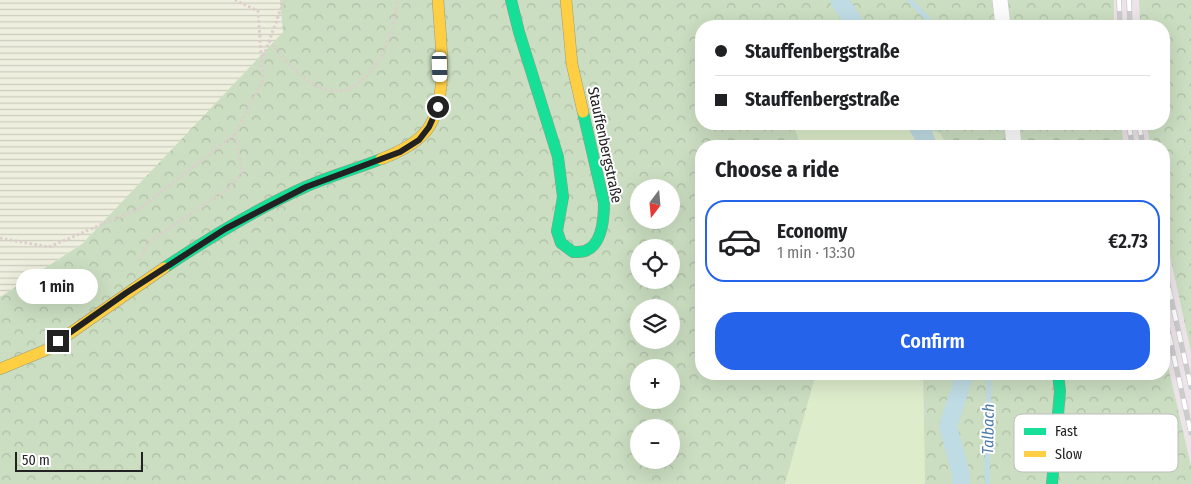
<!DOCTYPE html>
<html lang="en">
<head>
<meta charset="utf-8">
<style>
  body { margin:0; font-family:"Fira Sans Condensed",sans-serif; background:#f6f6f6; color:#202124; height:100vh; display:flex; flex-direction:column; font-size:19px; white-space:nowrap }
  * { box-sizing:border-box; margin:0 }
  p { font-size:16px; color:#757577 }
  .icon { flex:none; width:28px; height:28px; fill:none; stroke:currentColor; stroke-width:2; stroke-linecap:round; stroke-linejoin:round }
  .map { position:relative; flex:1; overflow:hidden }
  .drawer { position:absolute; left:695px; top:140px; width:475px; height:240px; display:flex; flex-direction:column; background:#fff; border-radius:20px; box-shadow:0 5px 20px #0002 }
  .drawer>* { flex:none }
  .guide { position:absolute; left:695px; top:20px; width:475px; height:110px; border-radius:20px; box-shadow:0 5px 20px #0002; display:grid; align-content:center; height:110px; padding:0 20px; background:#fff }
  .needle { width:32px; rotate:196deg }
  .tools { position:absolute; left:630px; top:179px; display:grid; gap:10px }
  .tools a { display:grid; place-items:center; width:50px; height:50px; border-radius:50%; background:#fff; box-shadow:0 5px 20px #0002; font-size:25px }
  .scale { position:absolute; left:15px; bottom:12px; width:128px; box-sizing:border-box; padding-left:5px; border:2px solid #222; border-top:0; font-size:14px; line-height:18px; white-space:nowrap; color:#222; -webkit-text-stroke:4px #fff; paint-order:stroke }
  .end { position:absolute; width:22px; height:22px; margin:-11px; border:6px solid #222; background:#fff; box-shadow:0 0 0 2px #fff }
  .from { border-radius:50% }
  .bubble { position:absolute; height:35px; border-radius:18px; background:#fff; box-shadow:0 5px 20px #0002; font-size:16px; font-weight:600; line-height:35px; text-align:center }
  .car { position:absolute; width:15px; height:30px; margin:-15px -8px; border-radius:6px; box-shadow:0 0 4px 1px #0007; background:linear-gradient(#fff 24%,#345 0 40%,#fff 0 76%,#345 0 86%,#fff 0) }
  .guide b { display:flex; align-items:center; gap:18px; height:48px; font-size:19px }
  .guide b+b { border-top:1px solid #e0e0e0 }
  .guide i { width:12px; height:12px; background:#202124 }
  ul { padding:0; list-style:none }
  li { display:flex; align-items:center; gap:15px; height:82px; margin:0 10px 8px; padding:0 10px; border:2px solid transparent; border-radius:20px }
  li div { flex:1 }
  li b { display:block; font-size:19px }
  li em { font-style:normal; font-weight:600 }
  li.selected { border-color:#2563eb }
  li>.icon { width:45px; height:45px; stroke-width:1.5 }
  h2 { padding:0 20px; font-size:22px; line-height:60px }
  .primary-button { display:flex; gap:10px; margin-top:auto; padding:10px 20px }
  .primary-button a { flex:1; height:58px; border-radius:20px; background:#2563eb; color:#fff; font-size:20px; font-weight:600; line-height:58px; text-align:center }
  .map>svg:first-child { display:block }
  .railway { fill:#ede4e9 }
  .farmland { fill:url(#farmland-rules) }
  .grass { fill:#ddeccb }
  .forest { fill:url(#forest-crowns); fill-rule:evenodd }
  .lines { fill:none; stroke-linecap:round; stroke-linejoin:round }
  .stream { stroke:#bfdbe3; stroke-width:5 }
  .canal { stroke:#bfdbe3; stroke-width:18 }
  .street-casing { stroke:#c9c8c7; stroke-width:16 }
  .fast-casing { stroke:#999a82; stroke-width:12 }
  .slow-casing { stroke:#999a82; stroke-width:12 }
  .path { stroke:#dccecd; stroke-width:3; stroke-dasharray:2.5 2.5; stroke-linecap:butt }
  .street { stroke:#fdfcfc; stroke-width:15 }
  .fast { stroke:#16e098; stroke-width:11 }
  .slow { stroke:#ffcf43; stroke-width:11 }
  .rail-casing { stroke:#ccc; stroke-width:5.5 }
  .rail { stroke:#fff; stroke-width:4; stroke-dasharray:11; stroke-linecap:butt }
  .route { stroke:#222; stroke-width:6 }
  .labels { text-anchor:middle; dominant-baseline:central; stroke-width:4; stroke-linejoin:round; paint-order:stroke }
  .street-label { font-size:15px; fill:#222; stroke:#fff }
  .water-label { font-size:16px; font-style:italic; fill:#4a7aab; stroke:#fff }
  .key { fill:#fff; stroke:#bdbdbd; stroke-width:1 }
  .key-label { font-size:14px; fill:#222 }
</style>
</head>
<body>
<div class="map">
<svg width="1191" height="484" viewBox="0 0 1191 484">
  <defs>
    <pattern id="farmland-rules" width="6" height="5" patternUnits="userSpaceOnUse" patternTransform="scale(1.25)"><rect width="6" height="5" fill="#efefdf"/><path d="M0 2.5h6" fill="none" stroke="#cdcdbf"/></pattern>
    <pattern id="forest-crowns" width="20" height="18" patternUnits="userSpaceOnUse" patternTransform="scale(1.25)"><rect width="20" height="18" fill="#cbdec1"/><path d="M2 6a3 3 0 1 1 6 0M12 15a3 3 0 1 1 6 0" fill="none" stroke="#aebea6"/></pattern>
  </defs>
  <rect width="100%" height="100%" fill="#f0eeeb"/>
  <!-- railway -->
  <g class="railway">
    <polygon points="1114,0 1139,0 1140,26 1114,26"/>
    <polygon points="1121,124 1147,124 1150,146 1124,146"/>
    <polygon points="1164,229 1191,352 1191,466 1164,348"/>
  </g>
  <!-- farmland -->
  <polygon class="farmland" points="0,0 280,0 284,32 82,244 0,297"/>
  <!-- grass -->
  <g class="grass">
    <polygon points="794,124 911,124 940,133 947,146 800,146"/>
    <polygon points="816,374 923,374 925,484 785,484"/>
  </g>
  <!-- forest -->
  <g class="forest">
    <path d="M280 0H1114V26H701V124H794L800 146H701V374H816L785 484H0V297L82 244 283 32ZM639 188H671V220H639ZM639 248H671V280H639ZM639 308H671V340H639ZM639 368H671V400H639ZM639 428H671V460H639Z"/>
    <polygon points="1139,0 1191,0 1191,352 1164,229 1164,146 1150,146 1147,124 1164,124 1164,26 1140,26"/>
    <polygon points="911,124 1121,124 1124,146 947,146 940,133"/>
    <polygon points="1164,348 1191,466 1191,484 925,484 923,374 1164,374"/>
  </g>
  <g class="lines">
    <!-- stream -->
    <g class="stream">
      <polyline points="909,0 929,20 931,26"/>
      <polyline points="929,146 926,140 934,124"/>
      <polyline points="987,484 989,374"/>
    </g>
    <!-- canal -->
    <g class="canal">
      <polyline points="839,0 856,26"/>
      <polyline points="916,124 926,140"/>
      <polyline points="961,484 961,474 948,426 965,374"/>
    </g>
    <defs>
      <g id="street">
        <polyline points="1000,0 1003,26"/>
        <polyline points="1012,124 1014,146"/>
      </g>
      <g id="fast">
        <path d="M511 0 519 32 558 157 563 197 557 231 561 243 573 252C576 252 582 252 585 251 602 245 604 218 604 203L583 112"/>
        <path d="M164 268C209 238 256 209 305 187 330 176 356 169 381 159"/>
        <polyline points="1052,484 1060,391 1058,374"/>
      </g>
      <g id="slow">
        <polyline points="566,0 572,64 583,112"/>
        <path d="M381 159C397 153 416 144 427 130 450 99 440 37 438 0"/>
        <polyline points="0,369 46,350 164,268"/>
      </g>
    </defs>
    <!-- street casing -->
    <use href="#street" class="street-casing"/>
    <!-- fast casing -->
    <use href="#fast" class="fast-casing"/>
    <!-- slow casing -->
    <use href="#slow" class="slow-casing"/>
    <!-- path -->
    <g class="path">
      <path d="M269 41C283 56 296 74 313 84 322 89 337 93 347 90 362 84 380 63 385 48 392 33 395 16 398 0"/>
      <polyline points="262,61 284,0"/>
      <polyline points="0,238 49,247 142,207 235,134"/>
      <polyline points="140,260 147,243 228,189 242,173 235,134 263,80 258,11 235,0"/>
    </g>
    <!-- street -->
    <use href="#street" class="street"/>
    <!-- fast -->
    <use href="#fast" class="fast"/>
    <!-- slow -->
    <use href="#slow" class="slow"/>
    <defs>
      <g id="rail">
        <polyline points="1119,0 1120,26"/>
        <polyline points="1129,0 1130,26"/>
        <polyline points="1129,124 1132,146"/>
        <polyline points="1139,124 1143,146"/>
        <polyline points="1164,267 1191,387"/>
        <polyline points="1164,313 1191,433"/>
      </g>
    </defs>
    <!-- rail casing -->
    <use href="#rail" class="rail-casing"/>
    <!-- rail -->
    <use href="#rail" class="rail"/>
  </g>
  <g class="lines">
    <!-- route -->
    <polyline class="route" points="58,341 126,293 225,229 306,187 400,152 419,140 429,127 438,107"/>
  </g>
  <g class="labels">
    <!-- street labels -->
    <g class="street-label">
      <text transform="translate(605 145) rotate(78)">Stauffenbergstraße</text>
    </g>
    <!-- water labels -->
    <g class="water-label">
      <text transform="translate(988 429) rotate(-89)">Talbach</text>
    </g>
  </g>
  <!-- legend -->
  <rect x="1014" y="414" width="164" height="58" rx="8" class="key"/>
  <rect x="1024" y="428" width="22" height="7" fill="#16e098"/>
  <rect x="1024" y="451" width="22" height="6" fill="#ffcf43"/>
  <g class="key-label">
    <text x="1055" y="436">Fast</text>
    <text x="1055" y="459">Slow</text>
  </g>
</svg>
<div class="tools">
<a><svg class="needle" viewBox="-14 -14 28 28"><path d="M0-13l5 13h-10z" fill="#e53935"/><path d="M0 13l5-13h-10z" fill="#757577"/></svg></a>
<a><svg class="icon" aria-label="locate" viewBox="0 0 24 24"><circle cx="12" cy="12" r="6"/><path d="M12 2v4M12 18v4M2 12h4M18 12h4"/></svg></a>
<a><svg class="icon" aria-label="layers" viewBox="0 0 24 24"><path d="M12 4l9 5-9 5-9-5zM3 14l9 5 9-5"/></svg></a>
<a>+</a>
<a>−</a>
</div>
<div class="scale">50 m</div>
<i class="end from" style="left:438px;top:107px"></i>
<i class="end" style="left:58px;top:341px"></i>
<div class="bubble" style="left:16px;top:269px;width:82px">1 min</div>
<i class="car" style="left:440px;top:67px;rotate:178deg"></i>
<div class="guide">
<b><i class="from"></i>Stauffenbergstraße</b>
<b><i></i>Stauffenbergstraße</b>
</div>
<section class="drawer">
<h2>Choose a ride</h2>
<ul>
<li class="selected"><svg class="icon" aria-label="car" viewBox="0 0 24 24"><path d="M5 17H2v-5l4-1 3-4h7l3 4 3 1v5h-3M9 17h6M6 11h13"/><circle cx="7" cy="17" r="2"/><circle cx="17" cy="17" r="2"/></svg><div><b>Economy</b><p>1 min · 13:30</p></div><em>€2.73</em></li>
</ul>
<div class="primary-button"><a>Confirm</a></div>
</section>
</div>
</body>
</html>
